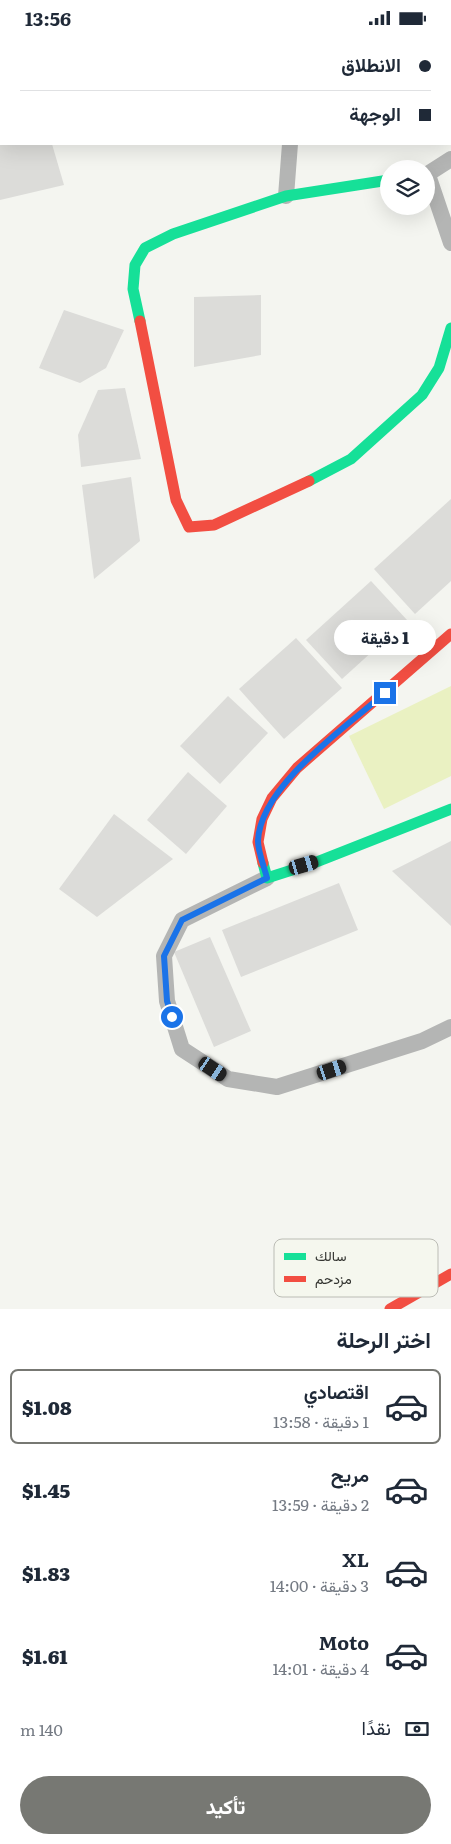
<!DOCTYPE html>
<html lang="ar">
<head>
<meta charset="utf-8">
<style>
  body { margin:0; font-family:Literata,Vazirmatn,serif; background:#f2f2f3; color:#1f2937; direction:rtl; height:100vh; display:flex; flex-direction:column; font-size:19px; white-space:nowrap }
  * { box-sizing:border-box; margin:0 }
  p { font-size:16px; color:#747a83 }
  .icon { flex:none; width:28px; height:28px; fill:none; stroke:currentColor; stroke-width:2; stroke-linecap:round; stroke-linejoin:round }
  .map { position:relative; height:1274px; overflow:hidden; direction:ltr }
  .panel { display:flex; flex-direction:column; background:#fff; flex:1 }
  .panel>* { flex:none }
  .banner { position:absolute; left:0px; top:0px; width:451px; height:110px; box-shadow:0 5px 20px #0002; direction:rtl; display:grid; align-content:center; height:110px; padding:0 20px; background:#fff }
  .controls { position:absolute; left:380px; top:125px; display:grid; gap:10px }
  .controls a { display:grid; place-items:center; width:55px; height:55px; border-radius:50%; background:#fff; box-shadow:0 5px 20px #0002; font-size:25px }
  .end { position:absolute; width:22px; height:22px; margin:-11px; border:6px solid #1a73e8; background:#fff; box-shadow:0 0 0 2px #fff }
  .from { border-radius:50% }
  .bubble { position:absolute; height:35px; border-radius:18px; background:#fff; box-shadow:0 5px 20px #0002; font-size:16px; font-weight:800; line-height:35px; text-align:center; direction:rtl }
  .car { position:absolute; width:15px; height:30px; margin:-15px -8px; border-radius:6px; box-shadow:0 0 4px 1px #0007; background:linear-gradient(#222 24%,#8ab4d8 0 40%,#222 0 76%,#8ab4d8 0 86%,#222 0) }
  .banner b { display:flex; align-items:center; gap:18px; height:48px; font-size:19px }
  .banner b+b { border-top:1px solid #e0e1e3 }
  .banner i { width:12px; height:12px; background:#1f2937 }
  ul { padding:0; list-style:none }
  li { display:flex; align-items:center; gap:15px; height:75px; margin:0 10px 8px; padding:0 10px; border:2px solid transparent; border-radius:8px }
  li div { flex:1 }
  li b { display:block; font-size:19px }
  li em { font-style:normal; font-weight:800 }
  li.on { border-color:#777873 }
  li>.icon { width:45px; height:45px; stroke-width:1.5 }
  h2 { padding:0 20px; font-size:22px; line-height:60px }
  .pay { display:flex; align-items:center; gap:12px; height:55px; padding:0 20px; font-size:19px }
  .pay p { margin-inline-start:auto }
  .cta { display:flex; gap:10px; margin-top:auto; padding:10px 20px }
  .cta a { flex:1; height:58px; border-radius:30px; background:#777873; color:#fff; font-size:20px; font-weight:800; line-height:58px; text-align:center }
  .status { display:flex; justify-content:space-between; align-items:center; height:35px; padding:0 25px; background:#fff; direction:ltr }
  .status svg { height:14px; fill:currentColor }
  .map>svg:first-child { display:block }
  .green { fill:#eaf1c2 }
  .building { fill:#dcdcd9 }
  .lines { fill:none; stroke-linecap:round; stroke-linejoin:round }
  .street { stroke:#b4b5b4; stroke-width:16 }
  .fast { stroke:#16e098; stroke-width:11 }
  .jam { stroke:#f24e42; stroke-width:11 }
  .route { stroke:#1a73e8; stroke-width:6 }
  .key { fill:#f5f7ee; stroke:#bbbcb5; stroke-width:1 }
  .key-label { font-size:14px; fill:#333430 }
</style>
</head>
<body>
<div class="status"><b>13:56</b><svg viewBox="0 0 49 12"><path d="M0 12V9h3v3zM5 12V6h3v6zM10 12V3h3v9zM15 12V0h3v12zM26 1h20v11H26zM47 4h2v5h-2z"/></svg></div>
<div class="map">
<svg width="451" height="1274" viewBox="0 0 451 1274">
  <rect width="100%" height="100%" fill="#f4f5f0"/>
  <!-- green -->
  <polygon class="green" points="451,651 451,741 384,774 349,701"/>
  <!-- building -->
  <g class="building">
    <polygon points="0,109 52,109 64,150 0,165"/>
    <polygon points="261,260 261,320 194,332 194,262"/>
    <polygon points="64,275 124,295 106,333 80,348 39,333"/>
    <polygon points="125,353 141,424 81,432 78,400 98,355"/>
    <polygon points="131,442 140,506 94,544 82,450"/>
    <polygon points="451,464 451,546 415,579 374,534"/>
    <polygon points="371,546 407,585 342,644 306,605"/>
    <polygon points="296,603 342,653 284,704 239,654"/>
    <polygon points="228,661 268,698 220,749 180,711"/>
    <polygon points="188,737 227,771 186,819 147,785"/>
    <polygon points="114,779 173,824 97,882 59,854"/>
    <polygon points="451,806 451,891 392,836"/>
    <polygon points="339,848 358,895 241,942 222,895"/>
    <polygon points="210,902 251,996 214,1012 174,917"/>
  </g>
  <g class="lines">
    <!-- street -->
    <g class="street">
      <polyline points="420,1 420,0"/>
      <polyline points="426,140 451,124"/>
      <polyline points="428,140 451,208"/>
      <polyline points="286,161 290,109"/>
      <polyline points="267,843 182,885 164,921 167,966 182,1014 228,1044 277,1052 422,1006 451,992"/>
    </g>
    <!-- fast -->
    <g class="fast">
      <polyline points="302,1 307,0"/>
      <polyline points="0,73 1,72"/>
      <polyline points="140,286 133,254 135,230 145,213 173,199 286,161 389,145"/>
      <polyline points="309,446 351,424 422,360 439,333 451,293"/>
      <polyline points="263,828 267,843 314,828 451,774"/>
    </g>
    <!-- jam -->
    <g class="jam">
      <polyline points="140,286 176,465 189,492 214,490 309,446"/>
      <polyline points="263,828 258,807 262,784 272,763 297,733 451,599"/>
      <polyline points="390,1274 451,1239"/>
    </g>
  </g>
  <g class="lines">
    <!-- route -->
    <path class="route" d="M172 982 167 966 164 921 182 885 267 843C264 831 258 817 258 806 260 751 346 692 385 658"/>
  </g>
  <!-- legend -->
  <rect x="274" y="1204" width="164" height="58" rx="8" class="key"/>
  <rect x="284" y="1218" width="22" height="7" fill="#16e098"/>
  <rect x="284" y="1241" width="22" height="6" fill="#f24e42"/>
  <g class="key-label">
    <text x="315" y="1226">سالك</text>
    <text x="315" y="1249">مزدحم</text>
  </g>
</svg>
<div class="controls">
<a><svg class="icon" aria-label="layers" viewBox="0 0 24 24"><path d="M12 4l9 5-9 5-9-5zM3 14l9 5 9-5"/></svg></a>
</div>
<i class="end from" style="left:172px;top:982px"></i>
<i class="end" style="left:385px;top:658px"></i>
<div class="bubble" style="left:334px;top:585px;width:102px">1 دقيقة</div>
<i class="car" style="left:304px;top:830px;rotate:74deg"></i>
<i class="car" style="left:213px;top:1034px;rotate:124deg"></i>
<i class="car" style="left:332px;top:1035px;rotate:72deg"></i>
<div class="banner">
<b><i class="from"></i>الانطلاق</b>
<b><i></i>الوجهة</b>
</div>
</div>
<section class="panel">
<h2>اختر الرحلة</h2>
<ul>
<li class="on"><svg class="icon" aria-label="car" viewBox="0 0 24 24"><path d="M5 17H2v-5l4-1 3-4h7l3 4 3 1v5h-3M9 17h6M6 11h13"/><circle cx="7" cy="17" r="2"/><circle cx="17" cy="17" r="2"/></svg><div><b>اقتصادي</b><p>1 دقيقة · 13:58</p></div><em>$1.08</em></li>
<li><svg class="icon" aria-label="car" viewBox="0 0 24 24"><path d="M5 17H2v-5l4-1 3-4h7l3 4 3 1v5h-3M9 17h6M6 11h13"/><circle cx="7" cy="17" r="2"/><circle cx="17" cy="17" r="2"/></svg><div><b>مريح</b><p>2 دقيقة · 13:59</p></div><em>$1.45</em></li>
<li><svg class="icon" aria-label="car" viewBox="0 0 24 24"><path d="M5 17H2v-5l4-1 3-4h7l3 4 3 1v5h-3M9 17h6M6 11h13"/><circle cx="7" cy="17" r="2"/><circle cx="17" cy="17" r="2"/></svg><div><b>XL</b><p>3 دقيقة · 14:00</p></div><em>$1.83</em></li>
<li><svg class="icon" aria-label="car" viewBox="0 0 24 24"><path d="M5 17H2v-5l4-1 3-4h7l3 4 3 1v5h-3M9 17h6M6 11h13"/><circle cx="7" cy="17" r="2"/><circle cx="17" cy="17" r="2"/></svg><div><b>Moto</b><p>4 دقيقة · 14:01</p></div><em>$1.61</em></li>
</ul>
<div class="pay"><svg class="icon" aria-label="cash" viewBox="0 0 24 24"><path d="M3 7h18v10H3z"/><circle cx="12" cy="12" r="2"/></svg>نقدًا<p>140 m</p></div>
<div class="cta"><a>تأكيد</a></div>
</section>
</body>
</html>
